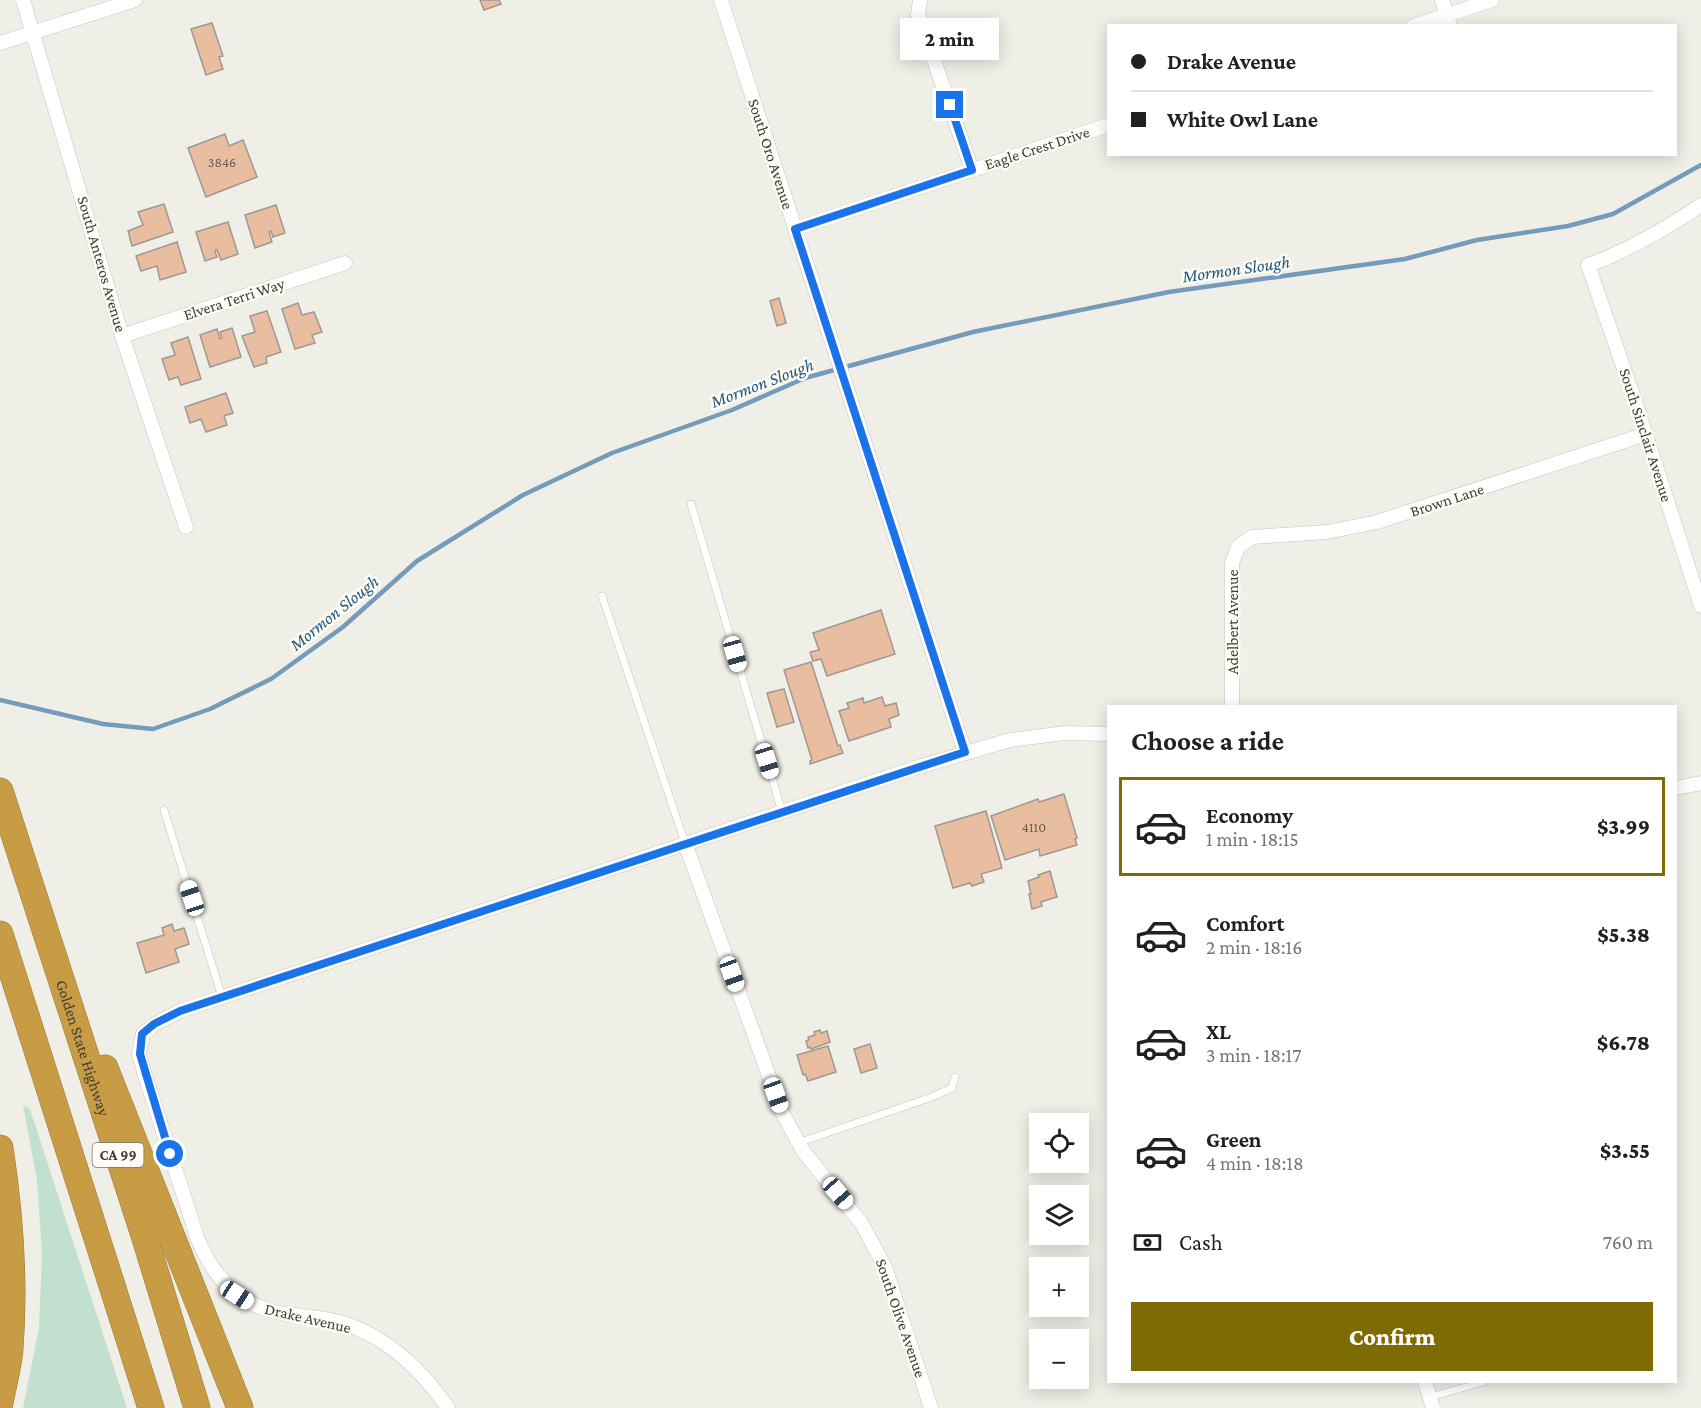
<!DOCTYPE html>
<html lang="en">
<head>
<meta charset="utf-8">
<style>
  body { margin:0; font-family:"Crimson Pro",serif; background:#f2f2f2; color:#202124; height:100vh; display:flex; flex-direction:column; font-size:22px; white-space:nowrap }
  * { box-sizing:border-box; margin:0 }
  p { font-size:20px; color:#757577 }
  .icon { flex:none; width:33px; height:33px; fill:none; stroke:currentColor; stroke-width:2; stroke-linecap:round; stroke-linejoin:round }
  .map { position:relative; flex:1; overflow:hidden }
  .side { position:absolute; left:1107px; top:705px; width:570px; height:678px; display:flex; flex-direction:column; background:#fff; border-radius:0px; box-shadow:0 3px 15px #0003 }
  .side>* { flex:none }
  .top-card { position:absolute; left:1107px; top:24px; width:570px; height:132px; border-radius:0px; box-shadow:0 3px 15px #0003; display:grid; align-content:center; height:132px; padding:0 24px; background:#fff }
  .buttons { position:absolute; left:1029px; top:1113px; display:grid; gap:12px }
  .buttons a { display:grid; place-items:center; width:60px; height:60px; border-radius:0px; background:#fff; box-shadow:0 3px 15px #0003; font-size:30px }
  .end { position:absolute; width:27px; height:27px; margin:-14px; border:8px solid #1a73e8; background:#fff; box-shadow:0 0 0 3px #fff }
  .from { border-radius:50% }
  .bubble { position:absolute; height:42px; border-radius:0px; background:#fff; box-shadow:0 3px 15px #0003; font-size:20px; font-weight:800; line-height:42px; text-align:center }
  .car { position:absolute; width:18px; height:36px; margin:-18px -9px; border-radius:8px; box-shadow:0 0 4px 2px #0007; background:linear-gradient(#fff 24%,#345 0 40%,#fff 0 76%,#345 0 86%,#fff 0) }
  .top-card b { display:flex; align-items:center; gap:21px; height:57px; font-size:22px }
  .top-card b+b { border-top:2px solid #e0e0e0 }
  .top-card i { width:15px; height:15px; background:#202124 }
  ul { padding:0; list-style:none }
  li { display:flex; align-items:center; gap:18px; height:99px; margin:0 12px 9px; padding:0 12px; border:3px solid transparent; border-radius:0px }
  li div { flex:1 }
  li b { display:block; font-size:22px }
  li em { font-style:normal; font-weight:800 }
  li.selected { border-color:#7f6b04 }
  li>.icon { width:54px; height:54px; stroke-width:1.5 }
  h2 { padding:0 24px; font-size:27px; line-height:72px }
  .pay { display:flex; align-items:center; gap:15px; height:66px; padding:0 24px; font-size:22px }
  .pay p { margin-inline-start:auto }
  .cta { display:flex; gap:12px; margin-top:auto; padding:12px 24px }
  .cta a { flex:1; height:69px; border-radius:0px; background:#7f6b04; color:#fff; font-size:24px; font-weight:800; line-height:69px; text-align:center }
  .map>svg:first-child { display:block }
  .green { fill:#c1e0d0 }
  .lines { fill:none; stroke-linecap:round; stroke-linejoin:round }
  .stream { stroke:#759bbb; stroke-width:4.5 }
  .building { fill:#e8bda0; stroke:#9f9893; stroke-width:1.5 }
  .lane-casing { stroke:#c5c3bc; stroke-width:8 }
  .street-casing { stroke:#c5c3bc; stroke-width:15 }
  .highway-casing { stroke:#977b41; stroke-width:27 }
  .lane { stroke:#fff; stroke-width:7 }
  .street { stroke:#fff; stroke-width:14 }
  .highway { stroke:#c79c45; stroke-width:26 }
  .route { stroke:#1a73e8; stroke-width:8 }
  .labels { text-anchor:middle; dominant-baseline:central; stroke-width:5; stroke-linejoin:round; paint-order:stroke }
  .number-label { font-size:14px; fill:#685d54 }
  .shield { fill:#fefcf4; stroke:#777672; stroke-width:1.5 }
  .shield-label { font-size:15px; font-weight:bold; fill:#3d3d3a }
  .street-label { font-size:16px; fill:#3d3d3a; stroke:#fefcf4 }
  .water-label { font-size:18px; font-style:italic; fill:#1c5783; stroke:#fefcf4 }
</style>
</head>
<body>
<div class="map">
<svg width="1701" height="1408" viewBox="0 0 1701 1408">
  <rect width="100%" height="100%" fill="#f0efe7"/>
  <!-- green -->
  <polygon class="green" points="23,1105 30,1109 127,1408 23,1408 39,1327 42,1254 37,1180"/>
  <g class="lines">
    <!-- stream -->
    <polyline class="stream" points="0,700 103,724 153,729 210,709 271,679 343,627 417,561 523,495 612,453 732,410 805,378 973,332 1169,292 1405,259 1477,240 1568,226 1613,214 1701,165"/>
  </g>
  <!-- building -->
  <g class="building">
    <polygon points="480,0 499,0 501,4 484,10"/>
    <polygon points="212,23 223,56 219,57 223,69 206,75 191,29"/>
    <polygon points="225,134 229,146 243,140 257,177 206,197 188,148"/>
    <polygon points="164,204 173,232 132,246 128,231 143,225 138,212"/>
    <polygon points="276,205 285,233 273,237 271,231 269,232 272,242 255,248 245,215"/>
    <polygon points="228,222 238,254 221,260 217,250 215,251 217,257 205,261 196,232"/>
    <polygon points="177,242 186,272 160,280 157,266 141,271 136,256"/>
    <polygon points="779,298 786,323 777,326 770,301"/>
    <polygon points="298,303 302,315 314,312 322,332 312,335 315,343 295,349 282,309"/>
    <polygon points="267,311 281,352 266,357 267,363 254,367 242,336 255,332 250,316"/>
    <polygon points="232,328 241,357 210,367 200,335 217,329 220,339 222,338 220,332"/>
    <polygon points="188,337 201,379 181,385 178,377 169,380 162,359 175,355 171,343"/>
    <polygon points="226,393 233,413 224,416 227,425 206,432 201,419 190,423 185,407"/>
    <polygon points="881,610 895,654 827,676 821,659 813,661 810,652 819,650 813,633"/>
    <polygon points="811,662 838,746 840,745 843,753 810,764 810,761 812,760 784,670"/>
    <polygon points="784,689 794,722 777,727 767,693"/>
    <polygon points="882,697 885,706 896,703 899,715 889,719 891,727 849,741 839,711 849,708 847,703 863,698 864,703"/>
    <polygon points="1064,794 1077,838 1075,839 1077,845 1040,856 1039,849 1005,860 991,816 1038,799 1039,802"/>
    <polygon points="986,811 1002,868 981,874 984,882 972,886 970,883 953,888 935,826"/>
    <polygon points="1050,871 1057,897 1041,902 1042,906 1032,909 1029,894 1031,894 1028,881 1039,877 1038,875"/>
    <polygon points="172,924 174,931 184,928 189,944 175,949 179,962 146,973 137,943 164,935 162,928"/>
    <polygon points="820,1030 821,1033 827,1031 830,1042 811,1049 810,1047 808,1048 806,1041 809,1040 808,1037 815,1035 814,1032"/>
    <polygon points="870,1044 877,1068 861,1073 854,1049"/>
    <polygon points="828,1046 836,1072 808,1081 805,1074 803,1075 797,1055"/>
  </g>
  <g class="lines">
    <defs>
      <g id="lane">
        <polyline points="691,504 782,812"/>
        <polyline points="602,596 685,843"/>
        <polyline points="164,810 222,997"/>
        <polyline points="798,1143 932,1097 952,1088 955,1077"/>
        <polyline points="1430,1397 1483,1382"/>
      </g>
      <g id="street">
        <polyline points="23,0 122,336 186,527"/>
        <polyline points="721,0 965,752"/>
        <polyline points="920,0 918,14 972,170"/>
        <polyline points="1442,0 1450,26"/>
        <polyline points="1414,26 1492,0"/>
        <polyline points="0,43 135,0"/>
        <path d="M1701 205C1665 229 1628 251 1588 265L1633 395 1701 606"/>
        <polyline points="795,229 1108,125"/>
        <polyline points="122,336 345,263"/>
        <polyline points="1232,706 1232,563 1238,547 1252,537 1327,532 1377,522 1646,434"/>
        <polyline points="1676,788 1701,783"/>
        <polyline points="685,843 782,1112 803,1151 862,1224 885,1267 931,1408"/>
        <polyline points="1425,1382 1433,1408"/>
        <path d="M448 1408C424 1373 392 1342 352 1326 329 1317 304 1317 280 1313 238 1305 212 1275 197 1237L144 1072 139 1054 143 1034 155 1024 180 1011 915 768 1010 740 1065 733 1108 734"/>
      </g>
      <g id="highway">
        <path id="s1" d="M0 791 144 1235 197 1408"/>
        <polyline points="0,934 151,1408"/>
        <polyline points="105,1068 240,1408"/>
        <path d="M0 1148C10 1213 15 1282 10 1348 9 1366 3 1385 0 1403"/>
      </g>
    </defs>
    <!-- lane casing -->
    <use href="#lane" class="lane-casing"/>
    <!-- street casing -->
    <use href="#street" class="street-casing"/>
    <!-- highway casing -->
    <use href="#highway" class="highway-casing"/>
    <!-- lane -->
    <use href="#lane" class="lane"/>
    <!-- street -->
    <use href="#street" class="street"/>
    <!-- highway -->
    <use href="#highway" class="highway"/>
  </g>
  <g class="lines">
    <!-- route -->
    <polyline class="route" points="170,1154 140,1054 142,1034 154,1024 180,1011 965,752 795,229 972,170 950,105"/>
  </g>
  <g class="labels">
    <!-- number labels -->
    <g class="number-label">
      <text x="222" y="162">3846</text>
      <text x="1034" y="827">4110</text>
    </g>
    <!-- shield labels -->
    <rect class="shield" x="92.5" y="1143" width="51" height="24" rx="4.5"/>
    <g class="shield-label">
      <text x="118" y="1155">CA 99</text>
    </g>
    <!-- street labels -->
    <g class="street-label">
      <text transform="translate(1037 148) rotate(-18)">Eagle Crest Drive</text>
      <text transform="translate(771 154) rotate(72)">South Oro Avenue</text>
      <text transform="translate(102 264) rotate(74)">South Anteros Avenue</text>
      <text transform="translate(234 299) rotate(-18)">Elvera Terri Way</text>
      <text transform="translate(1646 435) rotate(72)">South Sinclair Avenue</text>
      <text transform="translate(1447 500) rotate(-18)">Brown Lane</text>
      <text transform="translate(1232 622) rotate(-90)">Adelbert Avenue</text>
      <text stroke="none"><textPath href="#s1" startOffset="270">Golden State Highway</textPath></text>
      <text transform="translate(308 1318) rotate(13)">Drake Avenue</text>
      <text transform="translate(901 1318) rotate(71)">South Olive Avenue</text>
    </g>
    <!-- water labels -->
    <g class="water-label">
      <text transform="translate(1236 269) rotate(-8)">Mormon Slough</text>
      <text transform="translate(762 383) rotate(-21)">Mormon Slough</text>
      <text transform="translate(334 613) rotate(-39)">Mormon Slough</text>
    </g>
  </g>
</svg>
<div class="buttons">
<a><svg class="icon" aria-label="locate" viewBox="0 0 24 24"><circle cx="12" cy="12" r="6"/><path d="M12 2v4M12 18v4M2 12h4M18 12h4"/></svg></a>
<a><svg class="icon" aria-label="layers" viewBox="0 0 24 24"><path d="M12 4l9 5-9 5-9-5zM3 14l9 5 9-5"/></svg></a>
<a>+</a>
<a>−</a>
</div>
<i class="end from" style="left:170px;top:1154px"></i>
<i class="end" style="left:950px;top:105px"></i>
<div class="bubble" style="left:900px;top:18px;width:99px">2 min</div>
<i class="car" style="left:735px;top:654px;rotate:164deg"></i>
<i class="car" style="left:767px;top:761px;rotate:163deg"></i>
<i class="car" style="left:192px;top:898px;rotate:342deg"></i>
<i class="car" style="left:732px;top:974px;rotate:160deg"></i>
<i class="car" style="left:776px;top:1095px;rotate:160deg"></i>
<i class="car" style="left:838px;top:1193px;rotate:139deg"></i>
<i class="car" style="left:237px;top:1295px;rotate:123deg"></i>
<div class="top-card">
<b><i class="from"></i>Drake Avenue</b>
<b><i></i>White Owl Lane</b>
</div>
<section class="side">
<h2>Choose a ride</h2>
<ul>
<li class="selected"><svg class="icon" aria-label="car" viewBox="0 0 24 24"><path d="M5 17H2v-5l4-1 3-4h7l3 4 3 1v5h-3M9 17h6M6 11h13"/><circle cx="7" cy="17" r="2"/><circle cx="17" cy="17" r="2"/></svg><div><b>Economy</b><p>1 min · 18:15</p></div><em>$3.99</em></li>
<li><svg class="icon" aria-label="car" viewBox="0 0 24 24"><path d="M5 17H2v-5l4-1 3-4h7l3 4 3 1v5h-3M9 17h6M6 11h13"/><circle cx="7" cy="17" r="2"/><circle cx="17" cy="17" r="2"/></svg><div><b>Comfort</b><p>2 min · 18:16</p></div><em>$5.38</em></li>
<li><svg class="icon" aria-label="car" viewBox="0 0 24 24"><path d="M5 17H2v-5l4-1 3-4h7l3 4 3 1v5h-3M9 17h6M6 11h13"/><circle cx="7" cy="17" r="2"/><circle cx="17" cy="17" r="2"/></svg><div><b>XL</b><p>3 min · 18:17</p></div><em>$6.78</em></li>
<li><svg class="icon" aria-label="car" viewBox="0 0 24 24"><path d="M5 17H2v-5l4-1 3-4h7l3 4 3 1v5h-3M9 17h6M6 11h13"/><circle cx="7" cy="17" r="2"/><circle cx="17" cy="17" r="2"/></svg><div><b>Green</b><p>4 min · 18:18</p></div><em>$3.55</em></li>
</ul>
<div class="pay"><svg class="icon" aria-label="cash" viewBox="0 0 24 24"><path d="M3 7h18v10H3z"/><circle cx="12" cy="12" r="2"/></svg>Cash<p>760 m</p></div>
<div class="cta"><a>Confirm</a></div>
</section>
</div>
</body>
</html>
